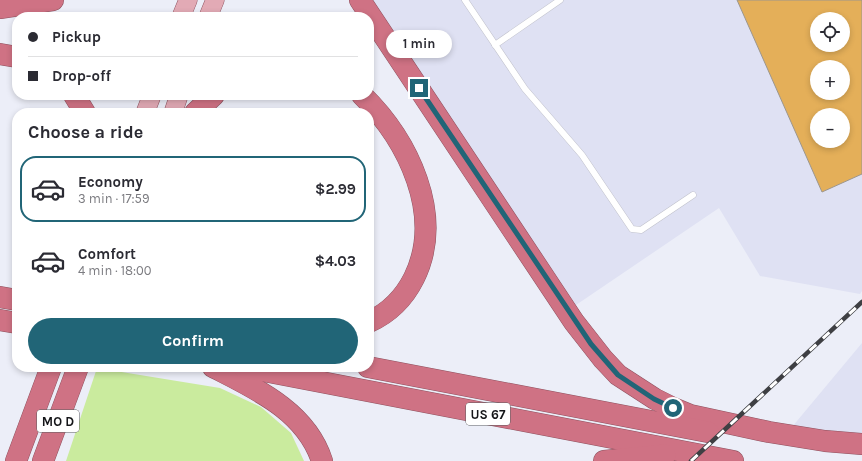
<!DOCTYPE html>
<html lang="en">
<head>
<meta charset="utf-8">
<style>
  body { margin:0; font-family:Karla,sans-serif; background:#f7f7f7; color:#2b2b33; height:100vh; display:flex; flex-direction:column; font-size:15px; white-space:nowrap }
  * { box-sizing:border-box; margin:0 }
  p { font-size:13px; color:#7c7c81 }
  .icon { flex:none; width:22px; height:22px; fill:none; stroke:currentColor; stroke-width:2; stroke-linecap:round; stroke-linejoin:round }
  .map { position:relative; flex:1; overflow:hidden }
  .side { position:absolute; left:12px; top:108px; width:362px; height:264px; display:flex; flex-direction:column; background:#fff; border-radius:16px; box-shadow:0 2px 6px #0003 }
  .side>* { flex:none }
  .hud { position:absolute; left:12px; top:12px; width:362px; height:88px; border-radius:16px; box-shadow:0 2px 6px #0003; display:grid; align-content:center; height:88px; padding:0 16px; background:#fff }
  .tools { position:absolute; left:810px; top:12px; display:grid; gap:8px }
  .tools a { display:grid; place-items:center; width:40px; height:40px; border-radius:50%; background:#fff; box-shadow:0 2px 6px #0003; font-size:20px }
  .end { position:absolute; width:18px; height:18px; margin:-9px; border:5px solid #216577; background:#fff; box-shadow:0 0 0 2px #fff }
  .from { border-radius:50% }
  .bubble { position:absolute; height:28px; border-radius:14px; background:#fff; box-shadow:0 2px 6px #0003; font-size:13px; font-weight:700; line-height:28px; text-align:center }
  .hud b { display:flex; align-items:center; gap:14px; height:38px; font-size:15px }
  .hud b+b { border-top:1px solid #e1e1e2 }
  .hud i { width:10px; height:10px; background:#2b2b33 }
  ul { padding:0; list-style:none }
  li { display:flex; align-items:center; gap:12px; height:66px; margin:0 8px 6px; padding:0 8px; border:2px solid transparent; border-radius:16px }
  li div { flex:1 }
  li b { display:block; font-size:15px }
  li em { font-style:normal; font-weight:700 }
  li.selected { border-color:#216577 }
  li>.icon { width:36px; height:36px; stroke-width:1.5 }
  h2 { padding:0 16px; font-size:18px; line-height:48px }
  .cta { display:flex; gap:8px; margin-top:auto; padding:8px 16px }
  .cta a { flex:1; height:46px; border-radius:24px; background:#216577; color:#fff; font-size:16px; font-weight:700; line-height:46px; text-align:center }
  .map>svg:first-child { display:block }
  .built { fill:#dfe1f3; fill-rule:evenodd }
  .green { fill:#caeb9e }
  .building { fill:#e4af59; stroke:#9c968d; fill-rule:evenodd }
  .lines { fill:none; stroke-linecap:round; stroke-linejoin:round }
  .lane-casing { stroke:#c1c2cc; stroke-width:7 }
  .primary-casing { stroke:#8e525f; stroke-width:19 }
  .highway-casing { stroke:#8e525f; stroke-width:22 }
  .lane { stroke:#fff; stroke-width:6 }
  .primary { stroke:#e2aab5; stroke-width:18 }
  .highway { stroke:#cf7284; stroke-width:21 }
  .rail-casing { stroke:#3e3f43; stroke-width:4.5 }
  .rail { stroke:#fff; stroke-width:3; stroke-dasharray:9; stroke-linecap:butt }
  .route { stroke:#216577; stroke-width:5 }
  .labels { text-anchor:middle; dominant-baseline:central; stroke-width:3; stroke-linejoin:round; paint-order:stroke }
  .shield { fill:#fff; stroke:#5b5c5e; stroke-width:1 }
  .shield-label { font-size:13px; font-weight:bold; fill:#151619 }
</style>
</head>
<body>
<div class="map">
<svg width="862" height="461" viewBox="0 0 862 461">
  <rect width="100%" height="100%" fill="#eceef8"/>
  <!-- built -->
  <g class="built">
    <path d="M370 0H862V291L860 294 760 276 719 208 576 305ZM817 19H843V45H817ZM817 67H843V93H817ZM817 115H843V141H817Z"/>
    <polygon points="862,343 862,437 792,427"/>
  </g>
  <!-- green -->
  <polygon class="green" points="97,368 220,388 261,407 291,433 304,461 66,461"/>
  <!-- building -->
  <path class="building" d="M737 0H862V174L822 192ZM817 19H843V45H817ZM817 67H843V93H817ZM817 115H843V141H817Z"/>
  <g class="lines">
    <defs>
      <g id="lane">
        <polyline points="465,0 525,89 582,155 632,229 641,230 693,195"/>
        <polyline points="495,45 560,0"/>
      </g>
      <g id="primary">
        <polyline points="181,17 188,0"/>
        <polyline points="208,17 215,0"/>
        <polyline points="145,113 152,95"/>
        <polyline points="173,113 179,95"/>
      </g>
      <g id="highway">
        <polyline points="360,0 574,322 603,359 618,375 655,399 673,408 690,415 769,432 825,441 862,444"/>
        <polyline points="0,8 53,0"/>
        <polyline points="0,54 17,57"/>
        <polyline points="74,95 85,113"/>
        <path d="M362 95C408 140 445 215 414 278 404 298 389 313 369 322"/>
        <polyline points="195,113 214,95"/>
        <polyline points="0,297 17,300"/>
        <polyline points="0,320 17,323"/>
        <path d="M213 367C256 389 306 411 322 461"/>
        <polyline points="243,367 733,461"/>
        <polyline points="368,367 708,432"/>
        <polyline points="16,461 51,367"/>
        <polyline points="43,461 78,367"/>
        <polyline points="604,461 665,455"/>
      </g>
    </defs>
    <!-- lane casing -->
    <use href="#lane" class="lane-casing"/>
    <!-- primary casing -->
    <use href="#primary" class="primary-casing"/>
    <!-- highway casing -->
    <use href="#highway" class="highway-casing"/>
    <!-- lane -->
    <use href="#lane" class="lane"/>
    <!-- primary -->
    <use href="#primary" class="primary"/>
    <!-- highway -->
    <use href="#highway" class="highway"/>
    <defs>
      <polyline id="rail" points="691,461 862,302"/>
    </defs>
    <!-- rail casing -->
    <use href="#rail" class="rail-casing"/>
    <!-- rail -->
    <use href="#rail" class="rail"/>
  </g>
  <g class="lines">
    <!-- route -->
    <polyline class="route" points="419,88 591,344 618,375 654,399 673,408"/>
  </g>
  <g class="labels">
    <!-- shield labels -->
    <g class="shield">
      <rect x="466" y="403" width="44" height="22" rx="3"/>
      <rect x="37" y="410" width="42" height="22" rx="3"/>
    </g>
    <g class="shield-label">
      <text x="488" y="414">US 67</text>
      <text x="58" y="421">MO D</text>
    </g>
  </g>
</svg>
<div class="tools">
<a><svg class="icon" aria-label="locate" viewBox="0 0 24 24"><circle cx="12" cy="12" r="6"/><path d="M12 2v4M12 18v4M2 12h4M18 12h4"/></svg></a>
<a>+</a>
<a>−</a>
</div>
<i class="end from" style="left:673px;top:408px"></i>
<i class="end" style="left:419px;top:88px"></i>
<div class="bubble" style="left:386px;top:30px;width:66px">1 min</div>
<div class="hud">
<b><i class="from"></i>Pickup</b>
<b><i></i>Drop-off</b>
</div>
<section class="side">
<h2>Choose a ride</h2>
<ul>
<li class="selected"><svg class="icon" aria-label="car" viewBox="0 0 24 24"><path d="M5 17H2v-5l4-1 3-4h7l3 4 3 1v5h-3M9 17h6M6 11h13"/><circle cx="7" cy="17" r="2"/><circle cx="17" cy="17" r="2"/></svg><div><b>Economy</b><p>3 min · 17:59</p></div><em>$2.99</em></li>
<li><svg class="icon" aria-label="car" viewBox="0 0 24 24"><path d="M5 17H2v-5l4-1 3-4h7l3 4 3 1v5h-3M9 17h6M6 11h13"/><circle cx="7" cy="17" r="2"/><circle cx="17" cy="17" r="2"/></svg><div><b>Comfort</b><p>4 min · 18:00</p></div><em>$4.03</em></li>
</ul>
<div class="cta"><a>Confirm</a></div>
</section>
</div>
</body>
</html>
